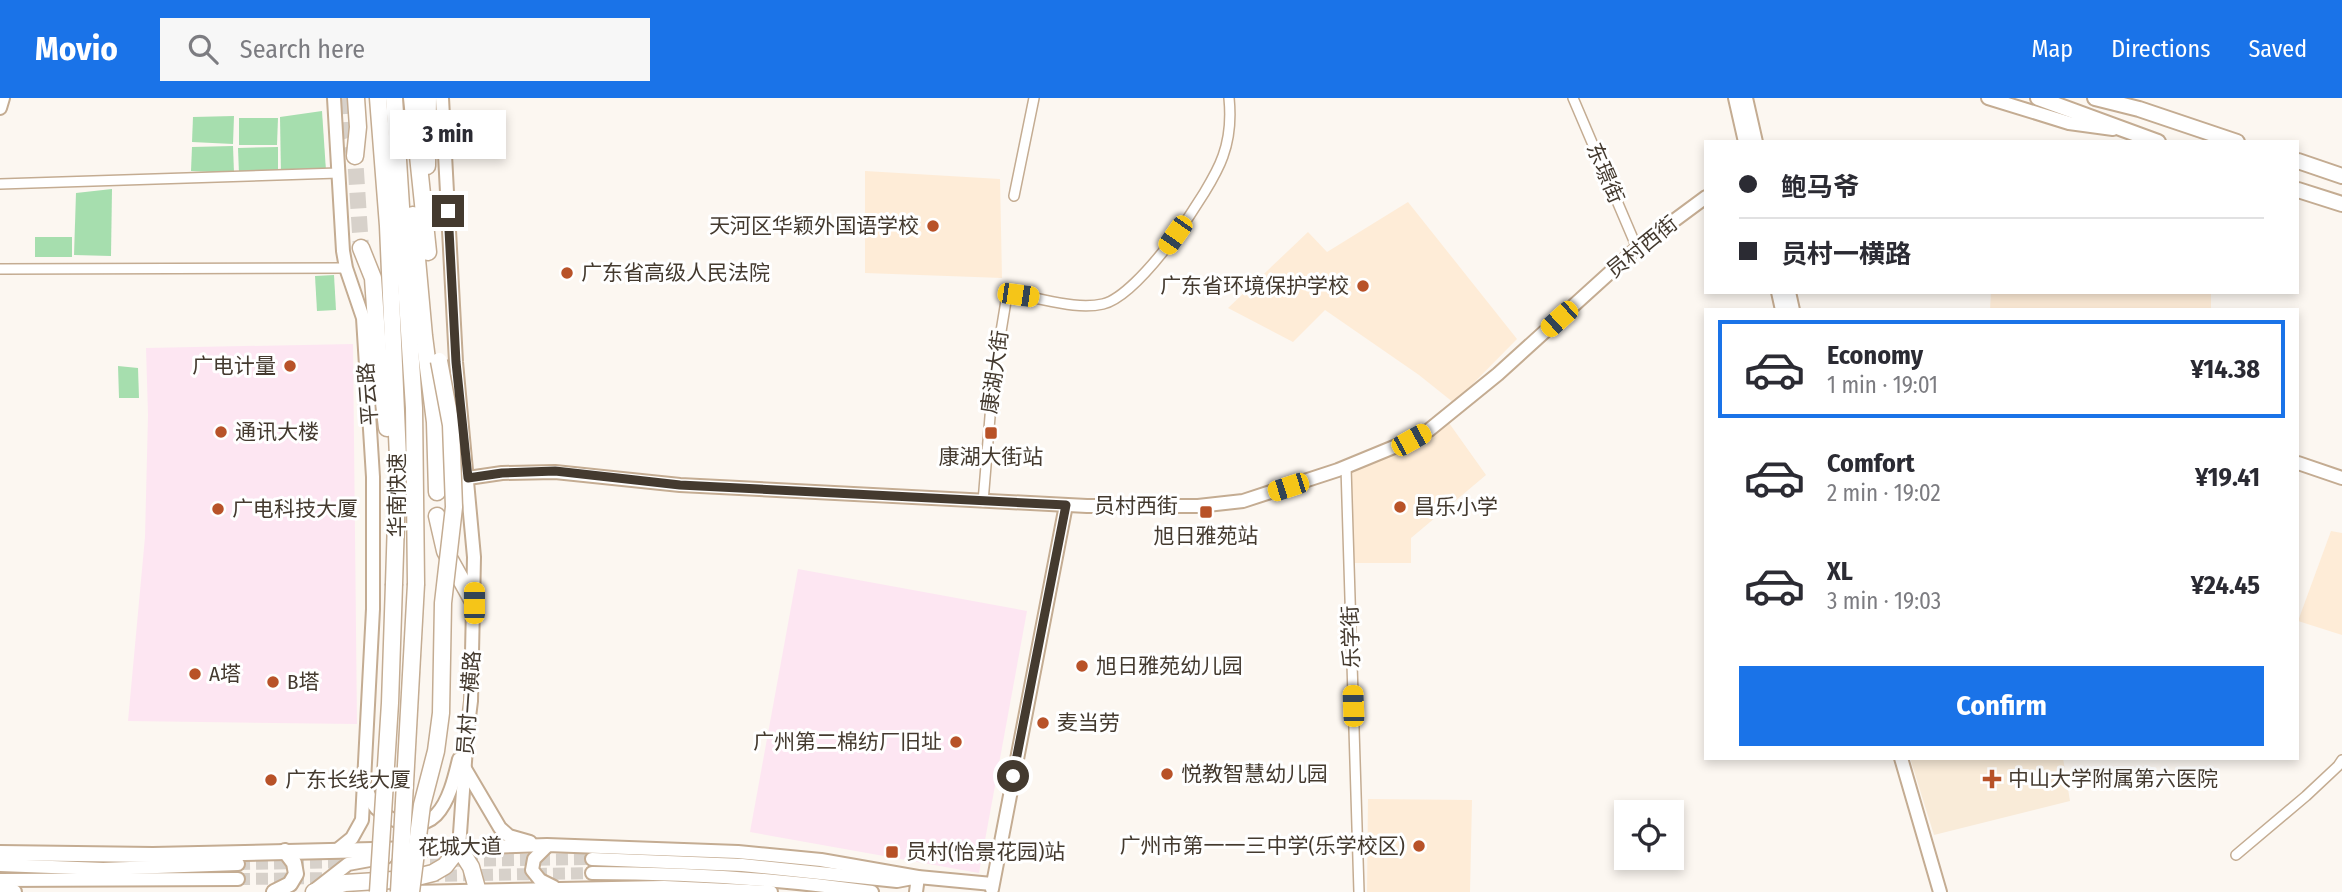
<!DOCTYPE html>
<html lang="en">
<head>
<meta charset="utf-8">
<style>
  body { margin:0; font-family:"Fira Sans Condensed","Noto Sans SC",sans-serif; background:#f7f7f7; color:#2b2b33; height:100vh; display:flex; flex-direction:column; font-size:26px; white-space:nowrap }
  * { box-sizing:border-box; margin:0 }
  p { font-size:23px; color:#7c7c81 }
  .icon { flex:none; width:38px; height:38px; fill:none; stroke:currentColor; stroke-width:2; stroke-linecap:round; stroke-linejoin:round }
  .map { position:relative; flex:1; overflow:hidden }
  .panel { position:absolute; left:1704px; top:210px; width:595px; height:452px; display:flex; flex-direction:column; background:#fff; border-radius:0px; box-shadow:0 4px 10px #0003 }
  .panel>* { flex:none }
  .guide { position:absolute; left:1704px; top:42px; width:595px; height:154px; border-radius:0px; box-shadow:0 4px 10px #0003; display:grid; align-content:center; height:154px; padding:0 35px; background:#fff }
  .fabs { position:absolute; left:1614px; top:702px; display:grid; gap:14px }
  .fabs a { display:grid; place-items:center; width:70px; height:70px; border-radius:0px; background:#fff; box-shadow:0 4px 10px #0003; font-size:35px }
  .end { position:absolute; width:32px; height:32px; margin:-16px; border:9px solid #443a2f; background:#fff; box-shadow:0 0 0 4px #fff }
  .from { border-radius:50% }
  .bubble { position:absolute; height:49px; border-radius:0px; background:#fff; box-shadow:0 4px 10px #0003; font-size:23px; font-weight:700; line-height:49px; text-align:center }
  .car { position:absolute; width:21px; height:42px; margin:-21px -10px; border-radius:9px; box-shadow:0 0 5px 2px #0007; background:linear-gradient(#f5c518 24%,#345 0 40%,#f5c518 0 76%,#345 0 86%,#f5c518 0) }
  .guide b { display:flex; align-items:center; gap:24px; height:66px; font-size:26px }
  .guide b+b { border-top:2px solid #e1e1e2 }
  .guide i { width:18px; height:18px; background:#2b2b33 }
  ul { padding:12px 0 0; list-style:none }
  li { display:flex; align-items:center; gap:21px; height:98px; margin:0 14px 10px; padding:0 21px; border:4px solid transparent; border-radius:0px }
  li div { flex:1 }
  li b { display:block; font-size:26px }
  li em { font-style:normal; font-weight:700 }
  li.selected { border-color:#1a73e8 }
  li>.icon { width:63px; height:63px; stroke-width:1.5 }
  .action { display:flex; gap:14px; margin-top:auto; padding:14px 35px }
  .action a { flex:1; height:80px; border-radius:0px; background:#1a73e8; color:#fff; font-size:28px; font-weight:700; line-height:80px; text-align:center }
  header { display:flex; align-items:center; gap:42px; box-sizing:border-box; height:98px; padding:0 35px; background:#1a73e8; color:#fff }
  header strong { font-size:33px }
  nav { display:flex; gap:38px; margin-inline-start:auto; font-size:24px }
  .search { width:490px; height:63px; background:#f7f7f7; display:flex; align-items:center; gap:18px; box-sizing:border-box; padding:0 24px; border-radius:0px; color:#7c7c81; font-size:26px }
  .map>svg:first-child { display:block }
  .commercial { fill:#fde6f2 }
  .built { fill:#feecd7 }
  .medical { fill:#f9ebd8 }
  .green { fill:#a6deae }
  .lines { fill:none; stroke-linecap:round; stroke-linejoin:round }
  .secondary-tunnel { stroke:#d7d1ca; stroke-width:12; stroke-dasharray:12 6; stroke-linecap:butt }
  .highway-tunnel { stroke:#d7d1ca; stroke-width:16; stroke-dasharray:16 8; stroke-linecap:butt }
  .street-casing { stroke:#c4ac92; stroke-width:12 }
  .secondary-casing { stroke:#c4ac92; stroke-width:16 }
  .primary-casing { stroke:#c4ac92; stroke-width:18 }
  .highway-casing { stroke:#c4ac92; stroke-width:19 }
  .street { stroke:#fff; stroke-width:9 }
  .secondary { stroke:#fff; stroke-width:12 }
  .primary { stroke:#fff; stroke-width:14 }
  .highway { stroke:#fff; stroke-width:16 }
  .highway-bridge-casing { stroke:#c4ac92; stroke-width:19; stroke-linecap:butt }
  .highway-bridge { stroke:#fff; stroke-width:16 }
  .route { stroke:#443a2f; stroke-width:9 }
  .poi-dot { fill:#b85228; stroke:#fff; stroke-width:2.5 }
  .labels { text-anchor:middle; dominant-baseline:central; stroke-width:6; stroke-linejoin:round; paint-order:stroke }
  .street-label { font-size:21px; fill:#443a2f; stroke:#fff }
  .poi-label { font-size:21px; fill:#443a2f; stroke:#fff; text-anchor:start }
</style>
</head>
<body>
<header>
<strong>Movio</strong>
<div class="search"><svg class="icon" aria-label="search" viewBox="0 0 24 24"><circle cx="10" cy="10" r="6"/><path d="M15 15l6 6"/></svg>Search here</div>
<nav><a>Map</a><a>Directions</a><a>Saved</a></nav>
</header>
<div class="map">
<svg width="2342" height="794" viewBox="0 0 2342 794">
  <rect width="100%" height="100%" fill="#fcf7f1"/>
  <!-- commercial -->
  <g class="commercial">
    <polygon points="353,246 357,626 128,623 145,439 148,317 146,250"/>
    <polygon points="798,471 1027,513 979,775 750,734"/>
  </g>
  <!-- built -->
  <g class="built">
    <polygon points="865,73 1000,81 1002,180 865,175"/>
    <polygon points="1408,104 1517,241 1454,305 1419,277 1325,212 1293,244 1228,210 1308,134 1327,154"/>
    <polygon points="1991,194 2211,194 2211,212 1990,212"/>
    <polygon points="1449,325 1486,377 1411,440 1411,465 1354,465 1350,375"/>
    <polygon points="2331,433 2342,435 2342,537 2298,523"/>
    <polygon points="1368,701 1472,702 1470,794 1367,794"/>
  </g>
  <!-- medical -->
  <polygon class="medical" points="1910,660 2063,660 2070,703 1934,737"/>
  <!-- green -->
  <g class="green">
    <polygon points="322,13 326,73 281,77 280,19"/>
    <polygon points="234,18 233,46 192,44 193,19"/>
    <polygon points="239,20 278,20 277,47 239,47"/>
    <polygon points="233,48 234,75 191,73 192,49"/>
    <polygon points="278,49 278,75 239,76 238,50"/>
    <polygon points="112,91 111,158 74,157 76,95"/>
    <rect x="35" y="139" width="37" height="20"/>
    <polygon points="334,177 336,212 317,213 315,178"/>
    <polygon points="118,268 138,270 139,300 119,300"/>
  </g>
  <g class="lines">
    <!-- secondary-tunnel -->
    <g class="secondary-tunnel">
      <polyline points="376,764 592,761"/>
      <polyline points="238,766 357,764"/>
      <polyline points="427,778 592,775"/>
      <polyline points="238,781 336,780"/>
    </g>
    <!-- highway-tunnel -->
    <polyline class="highway-tunnel" points="345,0 347,36 355,58 361,150"/>
    <defs>
      <g id="street">
        <polyline points="1573,0 1637,150"/>
        <polyline points="0,86 338,75"/>
        <polyline points="1014,98 1034,0"/>
        <polyline points="424,112 448,113"/>
        <polyline points="0,171 346,170"/>
        <polyline points="1346,369 1359,794"/>
        <path d="M983 404 993 282 1006 203 1011 198 1018 197C1046 201 1076 212 1103 206 1139 198 1211 93 1223 58 1230 39 1231 20 1229 0"/>
        <polyline points="2236,757 2306,698 2338,668 2342,662"/>
      </g>
      <g id="secondary">
        <polyline points="334,0 343,153 346,170 363,220 373,379 373,511 362,722 352,740 336,753"/>
        <polyline points="442,0 456,264 474,459 471,603 467,635 459,750"/>
        <polyline points="1735,0 1745,44"/>
        <polyline points="1746,0 1756,44"/>
        <polyline points="1988,0 2069,25 2113,31"/>
        <polyline points="0,10 3,0"/>
        <polyline points="1778,194 1782,212"/>
        <polyline points="1789,194 1793,212"/>
        <polyline points="2298,365 2342,380"/>
        <polyline points="468,380 502,375 555,374 680,387 1087,408 1198,408 1243,403 1338,372 1411,342 1429,332 1498,276 1637,150 1706,99"/>
        <polyline points="1901,660 1940,794"/>
        <polyline points="464,669 500,730 509,738 530,744"/>
        <path d="M366 690C369 697 371 704 376 710 391 725 420 733 436 717 449 704 455 678 459 661"/>
        <polyline points="547,748 534,761 532,772 540,782 554,789"/>
        <polyline points="453,752 459,750 547,747 738,754 821,762 918,779 992,786"/>
        <polyline points="592,761 742,767 897,783 918,779 916,794"/>
        <polyline points="0,767 103,771 238,766"/>
        <path d="M592 775C686 775 779 781 872 794"/>
        <polyline points="0,782 238,781"/>
        <polyline points="316,791 348,766 386,759"/>
        <polyline points="992,791 1066,407"/>
        <polyline points="410,794 664,789 771,794"/>
      </g>
      <g id="primary">
        <polyline points="2038,0 2158,44"/>
        <polyline points="2095,0 2139,11 2237,44"/>
        <polyline points="2298,63 2342,78"/>
        <polyline points="2298,92 2342,106"/>
        <polyline points="0,755 153,757 459,750"/>
        <polyline points="0,794 14,794"/>
        <polyline points="274,794 290,786 296,776 294,765 285,753"/>
      </g>
      <g id="highway">
        <polyline points="378,0 388,128 398,360 394,486"/>
        <polyline points="394,0 414,310 416,486"/>
        <polyline points="412,0 428,154"/>
        <polyline points="355,58 358,29 356,0"/>
        <polyline points="427,68 428,0"/>
        <polyline points="413,117 424,238 435,324 437,394"/>
        <polyline points="361,150 373,180 378,253 387,330"/>
        <polyline points="437,418 445,453 474,505"/>
        <polyline points="314,794 345,785 409,781 433,775 445,768 459,750 471,769 478,794"/>
      </g>
    </defs>
    <!-- street casing -->
    <use href="#street" class="street-casing"/>
    <!-- secondary casing -->
    <use href="#secondary" class="secondary-casing"/>
    <!-- primary casing -->
    <use href="#primary" class="primary-casing"/>
    <!-- highway casing -->
    <use href="#highway" class="highway-casing"/>
    <!-- street -->
    <use href="#street" class="street"/>
    <!-- secondary -->
    <use href="#secondary" class="secondary"/>
    <!-- primary -->
    <use href="#primary" class="primary"/>
    <!-- highway -->
    <use href="#highway" class="highway"/>
    <defs>
      <g id="highway-bridge">
        <polyline points="378,794 390,605 394,486"/>
        <polyline points="399,794 416,486"/>
        <polyline points="411,794 422,707 436,653 441,615 443,505 454,409 451,327 439,263"/>
      </g>
    </defs>
    <!-- highway-bridge casing -->
    <use href="#highway-bridge" class="highway-bridge-casing"/>
    <!-- highway-bridge -->
    <use href="#highway-bridge" class="highway-bridge"/>
  </g>
  <g class="lines">
    <!-- route -->
    <polyline class="route" points="448,113 456,264 468,380 502,375 555,373 680,387 1066,407 1013,678"/>
  </g>
  <!-- markers -->
  <g class="poi-dot">
    <circle cx="933" cy="128" r="7"/>
    <circle cx="567" cy="175" r="7"/>
    <circle cx="1363" cy="188" r="7"/>
    <circle cx="290" cy="268" r="7"/>
    <circle cx="221" cy="334" r="7"/>
    <rect x="984" y="328" width="14" height="14" rx="3.5"/>
    <circle cx="1400" cy="409" r="7"/>
    <circle cx="218" cy="411" r="7"/>
    <rect x="1199" y="407" width="14" height="14" rx="3.5"/>
    <circle cx="1082" cy="568" r="7"/>
    <circle cx="195" cy="576" r="7"/>
    <circle cx="273" cy="584" r="7"/>
    <circle cx="1043" cy="625" r="7"/>
    <circle cx="956" cy="644" r="7"/>
    <circle cx="1167" cy="676" r="7"/>
    <path d="M1988.5 670.5h7v7h7v7h-7v7h-7v-7h-7v-7h7z"/>
    <circle cx="271" cy="682" r="7"/>
    <circle cx="1419" cy="748" r="7"/>
    <rect x="885" y="747" width="14" height="14" rx="3.5"/>
  </g>
  <g class="labels">
    <!-- street labels -->
    <g class="street-label">
      <text transform="translate(1605 75) rotate(67)">东璟街</text>
      <text transform="translate(1642 149) rotate(-39)">员村西街</text>
      <text transform="translate(995 274) rotate(-82)">康湖大街</text>
      <text transform="translate(368 296) rotate(-94)">平云路</text>
      <text transform="translate(397 397) rotate(-90)">华南快速</text>
      <text x="1136" y="408">员村西街</text>
      <text transform="translate(1351 539) rotate(-92)">乐学街</text>
      <text transform="translate(469 605) rotate(-86)">员村一横路</text>
      <text transform="translate(460 749) rotate(-1)">花城大道</text>
    </g>
    <!-- poi labels -->
    <g class="poi-label">
      <text x="919" y="128" text-anchor="end">天河区华颖外国语学校</text>
      <text x="581" y="175">广东省高级人民法院</text>
      <text x="1349" y="188" text-anchor="end">广东省环境保护学校</text>
      <text x="276" y="268" text-anchor="end">广电计量</text>
      <text x="235" y="334">通讯大楼</text>
      <text x="991" y="359" text-anchor="middle">康湖大街站</text>
      <text x="1414" y="409">昌乐小学</text>
      <text x="232" y="411">广电科技大厦</text>
      <text x="1206" y="438" text-anchor="middle">旭日雅苑站</text>
      <text x="1096" y="568">旭日雅苑幼儿园</text>
      <text x="209" y="576">A塔</text>
      <text x="287" y="584">B塔</text>
      <text x="1057" y="625">麦当劳</text>
      <text x="942" y="644" text-anchor="end">广州第二棉纺厂旧址</text>
      <text x="1181" y="676">悦教智慧幼儿园</text>
      <text x="2008" y="681">中山大学附属第六医院</text>
      <text x="285" y="682">广东长线大厦</text>
      <text x="1405" y="748" text-anchor="end">广州市第一一三中学(乐学校区)</text>
      <text x="906" y="754">员村(怡景花园)站</text>
    </g>
  </g>
</svg>
<div class="fabs">
<a><svg class="icon" aria-label="locate" viewBox="0 0 24 24"><circle cx="12" cy="12" r="6"/><path d="M12 2v4M12 18v4M2 12h4M18 12h4"/></svg></a>
</div>
<i class="end from" style="left:1013px;top:678px"></i>
<i class="end" style="left:448px;top:113px"></i>
<div class="bubble" style="left:390px;top:12px;width:116px">3 min</div>
<i class="car" style="left:1175px;top:137px;rotate:215deg"></i>
<i class="car" style="left:1018px;top:197px;rotate:98deg"></i>
<i class="car" style="left:1559px;top:221px;rotate:228deg"></i>
<i class="car" style="left:1411px;top:342px;rotate:61deg"></i>
<i class="car" style="left:1288px;top:389px;rotate:252deg"></i>
<i class="car" style="left:474px;top:505px;rotate:0deg"></i>
<i class="car" style="left:1353px;top:608px;rotate:358deg"></i>
<div class="guide">
<b><i class="from"></i>鲍马爷</b>
<b><i></i>员村一横路</b>
</div>
<section class="panel">
<ul>
<li class="selected"><svg class="icon" aria-label="car" viewBox="0 0 24 24"><path d="M5 17H2v-5l4-1 3-4h7l3 4 3 1v5h-3M9 17h6M6 11h13"/><circle cx="7" cy="17" r="2"/><circle cx="17" cy="17" r="2"/></svg><div><b>Economy</b><p>1 min · 19:01</p></div><em>¥14.38</em></li>
<li><svg class="icon" aria-label="car" viewBox="0 0 24 24"><path d="M5 17H2v-5l4-1 3-4h7l3 4 3 1v5h-3M9 17h6M6 11h13"/><circle cx="7" cy="17" r="2"/><circle cx="17" cy="17" r="2"/></svg><div><b>Comfort</b><p>2 min · 19:02</p></div><em>¥19.41</em></li>
<li><svg class="icon" aria-label="car" viewBox="0 0 24 24"><path d="M5 17H2v-5l4-1 3-4h7l3 4 3 1v5h-3M9 17h6M6 11h13"/><circle cx="7" cy="17" r="2"/><circle cx="17" cy="17" r="2"/></svg><div><b>XL</b><p>3 min · 19:03</p></div><em>¥24.45</em></li>
</ul>
<div class="action"><a>Confirm</a></div>
</section>
</div>
</body>
</html>
